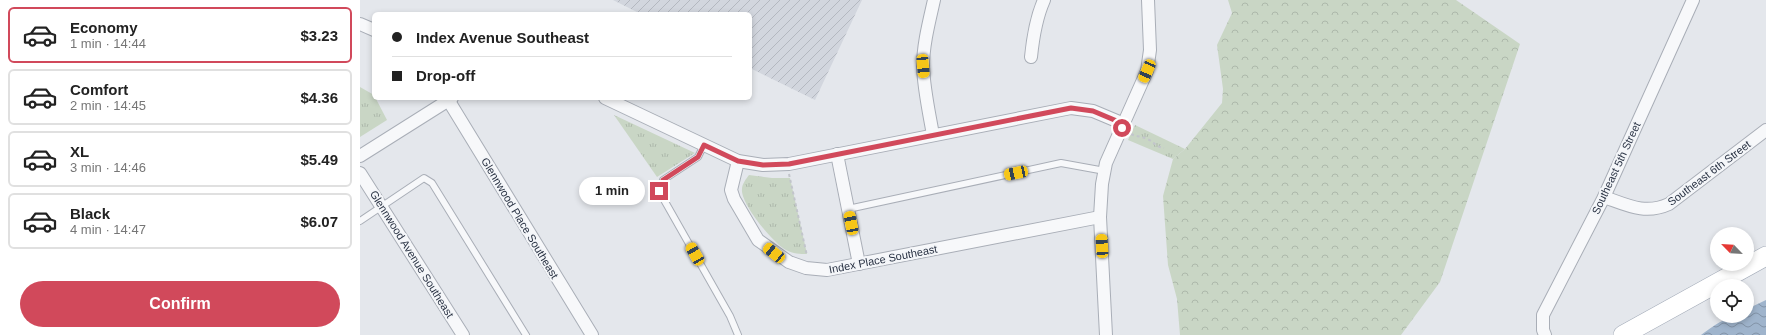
<!DOCTYPE html>
<html lang="en">
<head>
<meta charset="utf-8">
<style>
  body { margin:0; font-family:Arial,sans-serif; background:#f2f2f2; color:#222; height:100vh; display:flex; flex-direction:column; font-size:15px; white-space:nowrap }
  * { box-sizing:border-box; margin:0 }
  p { font-size:13px; color:#767676 }
  .icon { flex:none; width:22px; height:22px; fill:none; stroke:currentColor; stroke-width:2; stroke-linecap:round; stroke-linejoin:round }
  .map { position:relative; flex:1; overflow:hidden }
  .panel { display:flex; flex-direction:column; background:#fff; width:360px }
  .panel>* { flex:none }
  .guide { position:absolute; left:12px; top:12px; width:380px; height:88px; border-radius:6px; box-shadow:0 2px 6px #0003; display:grid; align-content:center; height:88px; padding:0 20px; background:#fff }
  .needle { width:26px; rotate:295deg }
  .controls { position:absolute; left:1350px; top:227px; display:grid; gap:8px }
  .controls a { display:grid; place-items:center; width:44px; height:44px; border-radius:50%; background:#fff; box-shadow:0 2px 6px #0003; font-size:20px }
  .end { position:absolute; width:18px; height:18px; margin:-9px; border:5px solid #d1495b; background:#fff; box-shadow:0 0 0 2px #fff }
  .from { border-radius:50% }
  .bubble { position:absolute; height:28px; border-radius:14px; background:#fff; box-shadow:0 2px 6px #0003; font-size:13px; font-weight:700; line-height:28px; text-align:center }
  .car { position:absolute; width:12px; height:24px; margin:-12px -6px; border-radius:5px; box-shadow:0 0 3px 1px #0007; background:linear-gradient(#f5c518 24%,#345 0 40%,#f5c518 0 76%,#345 0 86%,#f5c518 0) }
  .guide b { display:flex; align-items:center; gap:14px; height:38px; font-size:15px }
  .guide b+b { border-top:1px solid #e0e0e0 }
  .guide i { width:10px; height:10px; background:#222 }
  ul { padding:7px 0 0; list-style:none }
  li { display:flex; align-items:center; gap:12px; height:56px; margin:0 8px 6px; padding:0 12px; border:2px solid #e0e0e0; border-radius:6px }
  li div { flex:1 }
  li b { display:block; font-size:15px }
  li em { font-style:normal; font-weight:700 }
  li.selected { border-color:#d1495b }
  li>.icon { width:36px; height:36px; stroke-width:1.5 }
  .primary-button { display:flex; gap:8px; margin-top:auto; padding:8px 20px }
  .primary-button a { flex:1; height:46px; border-radius:24px; background:#d1495b; color:#fff; font-size:16px; font-weight:700; line-height:46px; text-align:center }
  main { display:flex; flex:1; min-height:0 }
  .map>svg:first-child { display:block }
  .industrial { fill:url(#industrial-furrows) }
  .forest { fill:url(#forest-crowns) }
  .park { fill:url(#park-tufts) }
  .water { fill:url(#water-waves) }
  .lines { fill:none; stroke-linecap:round; stroke-linejoin:round }
  .service-casing { stroke:#a9aeb7; stroke-width:8 }
  .minor-casing { stroke:#a9aeb7; stroke-width:14 }
  .primary-casing { stroke:#a3abb8; stroke-width:20 }
  .path { stroke:#c2c5cb; stroke-width:2; stroke-dasharray:3 3; stroke-linecap:butt }
  .service { stroke:#f7f8fa; stroke-width:6 }
  .minor { stroke:#f7f8fa; stroke-width:12 }
  .primary { stroke:#fff; stroke-width:19 }
  .route { stroke:#d1495b; stroke-width:5 }
  .labels { text-anchor:middle; dominant-baseline:central; stroke-width:4; stroke-linejoin:round; paint-order:stroke }
  .street-label { font-size:11px; fill:#2b3445; stroke:#f4f6f9 }
</style>
</head>
<body>
<main>
<section class="panel">
<ul>
<li class="selected"><svg class="icon" aria-label="car" viewBox="0 0 24 24"><path d="M5 17H2v-5l4-1 3-4h7l3 4 3 1v5h-3M9 17h6M6 11h13"/><circle cx="7" cy="17" r="2"/><circle cx="17" cy="17" r="2"/></svg><div><b>Economy</b><p>1 min · 14:44</p></div><em>$3.23</em></li>
<li><svg class="icon" aria-label="car" viewBox="0 0 24 24"><path d="M5 17H2v-5l4-1 3-4h7l3 4 3 1v5h-3M9 17h6M6 11h13"/><circle cx="7" cy="17" r="2"/><circle cx="17" cy="17" r="2"/></svg><div><b>Comfort</b><p>2 min · 14:45</p></div><em>$4.36</em></li>
<li><svg class="icon" aria-label="car" viewBox="0 0 24 24"><path d="M5 17H2v-5l4-1 3-4h7l3 4 3 1v5h-3M9 17h6M6 11h13"/><circle cx="7" cy="17" r="2"/><circle cx="17" cy="17" r="2"/></svg><div><b>XL</b><p>3 min · 14:46</p></div><em>$5.49</em></li>
<li><svg class="icon" aria-label="car" viewBox="0 0 24 24"><path d="M5 17H2v-5l4-1 3-4h7l3 4 3 1v5h-3M9 17h6M6 11h13"/><circle cx="7" cy="17" r="2"/><circle cx="17" cy="17" r="2"/></svg><div><b>Black</b><p>4 min · 14:47</p></div><em>$6.07</em></li>
</ul>
<div class="primary-button"><a>Confirm</a></div>
</section>
<div class="map">
<svg width="1406" height="335" viewBox="0 0 1406 335">
  <defs>
    <pattern id="industrial-furrows" width="10" height="10" patternUnits="userSpaceOnUse"><rect width="10" height="10" fill="#d2d6de"/><path d="M-1 1l2-2M0 10L10 0M9 11l2-2" fill="none" stroke="#b4b8c0"/></pattern>
    <pattern id="forest-crowns" width="20" height="18" patternUnits="userSpaceOnUse"><rect width="20" height="18" fill="#c9d6c5"/><path d="M2 6a3 3 0 1 1 6 0M12 15a3 3 0 1 1 6 0" fill="none" stroke="#adb8ab"/></pattern>
    <pattern id="park-tufts" width="24" height="20" patternUnits="userSpaceOnUse"><rect width="24" height="20" fill="#c9d6c5"/><path d="M3 7l-1-3M5 7V3M7 7l1-3M15 17l-1-3M17 17v-4M19 17l1-3" fill="none" stroke="#adb8ab"/></pattern>
    <pattern id="water-waves" width="16" height="10" patternUnits="userSpaceOnUse"><rect width="16" height="10" fill="#9fb4cc"/><path d="M0 5q4-4 8 0t8 0" fill="none" stroke="#8293a7"/></pattern>
  </defs>
  <rect width="100%" height="100%" fill="#e4e7ec"/>
  <!-- industrial -->
  <polygon class="industrial" points="253,0 502,0 455,100 390,68 390,14 281,14"/>
  <!-- forest -->
  <polygon class="forest" points="868,0 1096,0 1160,44 1080,282 1041,335 820,335 817,299 808,265 803,196 813,159 825,149 862,103 863,89 857,45 872,13"/>
  <!-- park -->
  <g class="park">
    <polygon points="0,87 14,95 27,120 0,137"/>
    <polygon points="254,115 335,153 297,177"/>
    <polygon points="775,125 825,149 813,159 768,140"/>
    <path d="M389 175 412 178H430L447 254C440 254 433 254 426 250 413 243 380 203 382 189 382 184 386 179 389 175Z"/>
  </g>
  <!-- water -->
  <path class="water" d="M1406 300V335H1341C1358 323 1365 316 1387 316V309Z"/>
  <g class="lines">
    <defs>
      <g id="service">
        <polyline points="344,145 338,157 303,180 299,191 370,316 378,335"/>
        <polyline points="488,209 701,163 745,171"/>
        <polyline points="0,221 64,178 72,183 166,335"/>
      </g>
      <g id="minor">
        <polyline points="0,24 14,30"/>
        <path d="M671 57C673 37 676 18 684 0"/>
        <polyline points="87,98 232,335"/>
        <polyline points="245,98 378,161 403,165 429,164 711,108 733,111 764,124"/>
        <path d="M573 135C569 112 564 90 563 67 563 45 569 22 574 0"/>
        <polyline points="477,154 499,264"/>
        <polyline points="0,156 92,98"/>
        <polyline points="378,161 371,190 374,199 398,240 429,262 446,268 467,270 740,217"/>
        <polyline points="0,173 103,335"/>
        <path d="M1244 197C1267 205 1285 215 1309 204L1406 130"/>
        <polyline points="746,335 740,217 742,184 746,163 787,71 790,50 788,0"/>
        <polyline points="1185,335 1183,330 1183,315 1244,197 1333,0"/>
      </g>
      <polyline id="primary" points="1263,335 1406,256"/>
    </defs>
    <!-- service casing -->
    <use href="#service" class="service-casing"/>
    <!-- minor casing -->
    <use href="#minor" class="minor-casing"/>
    <!-- primary casing -->
    <use href="#primary" class="primary-casing"/>
    <!-- path -->
    <g class="path">
      <path d="M771 134C777 137 782 136 787 139 795 142 794 146 804 148"/>
      <polyline points="429,174 447,256"/>
    </g>
    <!-- service -->
    <use href="#service" class="service"/>
    <!-- minor -->
    <use href="#minor" class="minor"/>
    <!-- primary -->
    <use href="#primary" class="primary"/>
  </g>
  <g class="lines">
    <!-- route -->
    <polyline class="route" points="299,191 303,180 338,157 344,145 378,161 403,165 429,164 711,108 733,111 764,124 762,128"/>
  </g>
  <g class="labels">
    <!-- street labels -->
    <g class="street-label">
      <text transform="translate(1256 168) rotate(-65)">Southeast 5th Street</text>
      <text transform="translate(1349 173) rotate(-37)">Southeast 6th Street</text>
      <text transform="translate(160 218) rotate(59)">Glennwood Place Southeast</text>
      <text transform="translate(52 254) rotate(58)">Glennwood Avenue Southeast</text>
      <text transform="translate(523 259) rotate(-11)">Index Place Southeast</text>
    </g>
  </g>
</svg>
<div class="controls">
<a><svg class="needle" viewBox="-14 -14 28 28"><path d="M0-13l5 13h-10z" fill="#e53935"/><path d="M0 13l5-13h-10z" fill="#767676"/></svg></a>
<a><svg class="icon" aria-label="locate" viewBox="0 0 24 24"><circle cx="12" cy="12" r="6"/><path d="M12 2v4M12 18v4M2 12h4M18 12h4"/></svg></a>
</div>
<i class="end from" style="left:762px;top:128px"></i>
<i class="end" style="left:299px;top:191px"></i>
<div class="bubble" style="left:219px;top:177px;width:66px">1 min</div>
<i class="car" style="left:563px;top:66px;rotate:175deg"></i>
<i class="car" style="left:787px;top:71px;rotate:204deg"></i>
<i class="car" style="left:656px;top:173px;rotate:258deg"></i>
<i class="car" style="left:491px;top:223px;rotate:349deg"></i>
<i class="car" style="left:742px;top:246px;rotate:357deg"></i>
<i class="car" style="left:414px;top:253px;rotate:309deg"></i>
<i class="car" style="left:335px;top:254px;rotate:330deg"></i>
<div class="guide">
<b><i class="from"></i>Index Avenue Southeast</b>
<b><i></i>Drop-off</b>
</div>
</div>
</main>
</body>
</html>
